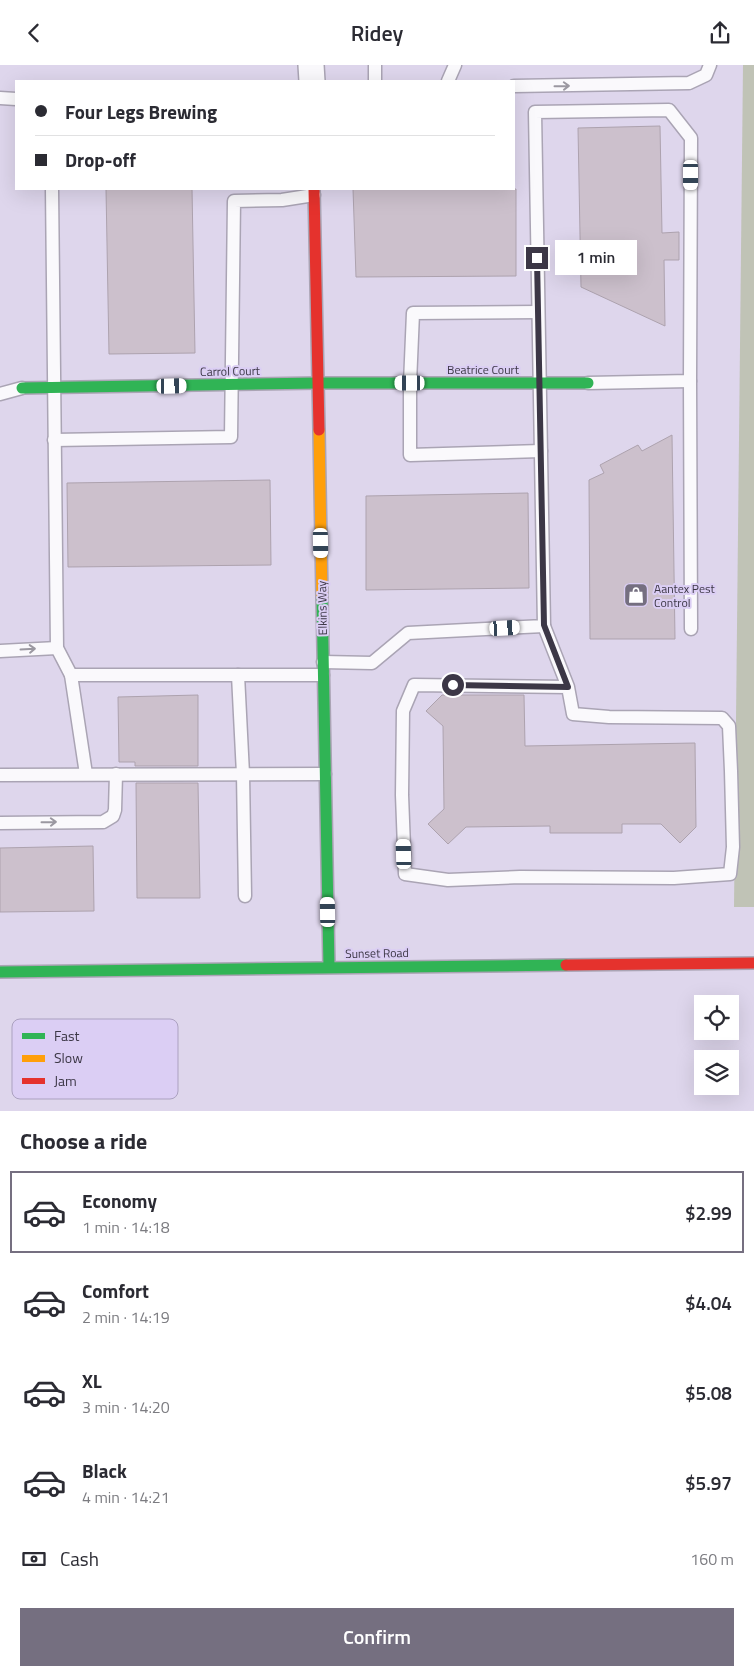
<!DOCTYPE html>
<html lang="en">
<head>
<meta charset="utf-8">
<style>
  body { margin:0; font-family:"Titillium Web",sans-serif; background:#f2f2f3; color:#2b2b33; height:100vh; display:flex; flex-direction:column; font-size:19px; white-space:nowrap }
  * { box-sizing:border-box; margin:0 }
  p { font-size:16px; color:#7c7c81 }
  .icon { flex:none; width:28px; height:28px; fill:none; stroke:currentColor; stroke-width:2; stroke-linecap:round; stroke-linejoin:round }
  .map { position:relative; height:1046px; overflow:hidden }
  .side { display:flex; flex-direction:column; background:#fff; flex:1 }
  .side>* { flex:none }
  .banner { position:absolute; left:15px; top:15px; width:500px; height:110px; border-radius:0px; box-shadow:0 5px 20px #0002; display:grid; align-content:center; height:110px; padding:0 20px; background:#fff }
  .controls { position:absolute; left:694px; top:930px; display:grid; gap:10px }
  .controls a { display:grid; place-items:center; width:45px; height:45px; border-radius:0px; background:#fff; box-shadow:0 5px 20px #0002; font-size:25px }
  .end { position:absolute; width:22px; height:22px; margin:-11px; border:6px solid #3c3746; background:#fff; box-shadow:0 0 0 2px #fff }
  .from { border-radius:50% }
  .bubble { position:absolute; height:35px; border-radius:0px; background:#fff; box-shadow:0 5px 20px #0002; font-size:16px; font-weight:600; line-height:35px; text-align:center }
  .car { position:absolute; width:15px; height:30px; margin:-15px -8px; border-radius:6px; box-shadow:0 0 4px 1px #0007; background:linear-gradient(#fff 24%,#345 0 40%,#fff 0 76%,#345 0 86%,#fff 0) }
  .banner b { display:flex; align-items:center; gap:18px; height:48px; font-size:19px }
  .banner b+b { border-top:1px solid #e1e1e2 }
  .banner i { width:12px; height:12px; background:#2b2b33 }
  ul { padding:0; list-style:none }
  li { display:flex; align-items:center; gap:15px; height:82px; margin:0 10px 8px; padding:0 10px; border:2px solid transparent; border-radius:0px }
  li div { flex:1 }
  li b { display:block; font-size:19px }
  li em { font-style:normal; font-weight:600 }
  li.active { border-color:#756f80 }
  li>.icon { width:45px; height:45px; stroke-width:1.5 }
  h2 { padding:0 20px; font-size:22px; line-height:60px }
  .pay { display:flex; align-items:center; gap:12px; height:55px; padding:0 20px; font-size:19px }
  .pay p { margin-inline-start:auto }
  .cta { display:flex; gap:10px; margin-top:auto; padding:10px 20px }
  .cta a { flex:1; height:58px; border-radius:0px; background:#756f80; color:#fff; font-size:20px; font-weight:600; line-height:58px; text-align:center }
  header { display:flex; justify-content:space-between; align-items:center; height:65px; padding:0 20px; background:#fff; font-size:22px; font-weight:600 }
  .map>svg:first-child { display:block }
  .green { fill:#c0c3b6 }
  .building { fill:#ccc0cc; stroke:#ada2ae }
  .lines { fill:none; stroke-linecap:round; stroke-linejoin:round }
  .lane-casing { stroke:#aaa4b4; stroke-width:15 }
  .street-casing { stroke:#aaa4b4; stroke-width:28 }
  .fast-casing { stroke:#aaa4b4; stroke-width:14 }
  .slow-casing { stroke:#aaa4b4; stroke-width:14 }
  .jam-casing { stroke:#aaa4b4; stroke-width:14 }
  .lane { stroke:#faf9fc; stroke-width:12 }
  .street { stroke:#faf9fc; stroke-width:25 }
  .fast { stroke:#30b455; stroke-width:11 }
  .slow { stroke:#ff9f0a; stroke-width:11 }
  .jam { stroke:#e5322d; stroke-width:11 }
  .oneway { stroke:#9b98a1 }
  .route { stroke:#3c3746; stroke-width:6 }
  .labels { text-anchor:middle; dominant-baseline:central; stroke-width:4; stroke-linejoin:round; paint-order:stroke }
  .street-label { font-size:12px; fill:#3c3746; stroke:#dbcef4 }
  .poi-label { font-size:12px; fill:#3c3746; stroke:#dbcef4; text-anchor:start }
  .key { fill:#dbcef4; stroke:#aba1c0; stroke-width:1 }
  .key-label { font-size:14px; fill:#3c3746 }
</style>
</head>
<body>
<header><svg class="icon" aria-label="back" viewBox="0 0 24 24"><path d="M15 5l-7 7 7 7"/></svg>Ridey<svg class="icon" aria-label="share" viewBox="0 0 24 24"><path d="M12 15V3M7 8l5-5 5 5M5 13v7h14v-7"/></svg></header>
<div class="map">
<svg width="754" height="1046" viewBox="0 0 754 1046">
  <rect width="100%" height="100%" fill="#ded6ec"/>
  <!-- green -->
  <polygon class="green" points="743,0 754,0 754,842 734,842"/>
  <!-- building -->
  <g class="building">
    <polygon points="660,61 662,168 679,167 679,195 664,195 665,261 581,222 578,63"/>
    <polygon points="106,124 192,124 195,288 109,289"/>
    <polygon points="353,124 516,124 516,211 356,212"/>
    <polygon points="672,370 675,574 590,574 589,415 604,408 600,400 638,380 642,386"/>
    <polygon points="270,415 271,500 68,502 67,418"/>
    <polygon points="528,428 529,523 366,525 366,431"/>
    <polygon points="198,630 198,701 135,701 135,697 119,697 118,632"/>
    <polygon points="442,630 524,630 525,681 695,678 696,762 680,778 661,759 622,759 622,768 550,768 550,761 466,762 448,779 428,759 444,744 443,661 426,646"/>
    <polygon points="136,718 198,718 200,833 137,833"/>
    <polygon points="93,781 94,846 0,847 0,783"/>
  </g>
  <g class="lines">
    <defs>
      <g id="lane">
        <polyline points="375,0 375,16"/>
        <polyline points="448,16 455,0"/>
        <polyline points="514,21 689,18 706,10 710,0"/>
        <polyline points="0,33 16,34"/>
        <polyline points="52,124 57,583 71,610"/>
        <polyline points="538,247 413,248 410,318 410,390 541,386"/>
        <polyline points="690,316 691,564"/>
        <polyline points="0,329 22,323"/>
        <polyline points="54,375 231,372 234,136 282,135 314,130"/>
        <polyline points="544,561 568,622 573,649 609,652 722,653 729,661 731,706 733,782 730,809 674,813 520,812 448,815 405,809 402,730 403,646 414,620 568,622"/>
        <polyline points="0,586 57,583"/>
        <polyline points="323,597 372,598 408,568 544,561 535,47 669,45 691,73 690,316 588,318"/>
        <polyline points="238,610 243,709 245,831"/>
        <polyline points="86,709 71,610 323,610"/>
        <polyline points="0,710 325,709"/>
        <polyline points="0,758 103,757 113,751 115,745 116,709"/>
      </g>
      <polyline id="street" points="311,0 312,16"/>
      <g id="fast">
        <polyline points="22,323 318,318 588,318"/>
        <polyline points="322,532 329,902"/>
        <polyline points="0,907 566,900"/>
      </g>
      <polyline id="slow" points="319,365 322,532"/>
      <g id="jam">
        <polyline points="314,124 319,365"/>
        <polyline points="566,900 754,898"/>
      </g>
    </defs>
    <!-- lane casing -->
    <use href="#lane" class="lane-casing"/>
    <!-- street casing -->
    <use href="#street" class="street-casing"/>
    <!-- fast casing -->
    <use href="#fast" class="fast-casing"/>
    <!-- slow casing -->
    <use href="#slow" class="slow-casing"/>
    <!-- jam casing -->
    <use href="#jam" class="jam-casing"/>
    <!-- lane -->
    <use href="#lane" class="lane"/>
    <!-- street -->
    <use href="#street" class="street"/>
    <!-- fast -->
    <use href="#fast" class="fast"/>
    <!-- slow -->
    <use href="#slow" class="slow"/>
    <!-- jam -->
    <use href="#jam" class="jam"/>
  </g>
  <!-- one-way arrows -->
  <defs><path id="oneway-shaft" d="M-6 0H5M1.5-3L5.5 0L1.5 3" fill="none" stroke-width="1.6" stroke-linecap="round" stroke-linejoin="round" transform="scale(1.25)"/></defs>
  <g class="oneway">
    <use href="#oneway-shaft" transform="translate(562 21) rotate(-1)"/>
    <use href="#oneway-shaft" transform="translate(28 584) rotate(-3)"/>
    <use href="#oneway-shaft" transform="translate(49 757) rotate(-1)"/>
  </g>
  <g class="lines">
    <!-- route -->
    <polyline class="route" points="453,620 568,622 544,560 537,193"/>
  </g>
  <!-- icons -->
  <defs>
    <symbol id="shop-square" viewBox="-11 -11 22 22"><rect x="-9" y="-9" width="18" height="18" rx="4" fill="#756f80" stroke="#dbcef4"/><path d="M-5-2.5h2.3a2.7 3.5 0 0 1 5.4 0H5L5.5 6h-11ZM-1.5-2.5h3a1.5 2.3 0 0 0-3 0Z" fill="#fff"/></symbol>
  </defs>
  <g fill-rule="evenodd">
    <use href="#shop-square" x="622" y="516" width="28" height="28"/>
  </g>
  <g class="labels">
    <!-- street labels -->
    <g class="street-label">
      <text x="483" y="304">Beatrice Court</text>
      <text transform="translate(230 306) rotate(-1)">Carrol Court</text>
      <text transform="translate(322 543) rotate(-91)">Elkins Way</text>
      <text transform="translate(377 888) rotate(-1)">Sunset Road</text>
    </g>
    <!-- poi labels -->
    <g class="poi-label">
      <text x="654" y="523">Aantex Pest<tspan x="654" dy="14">Control</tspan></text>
    </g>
  </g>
  <!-- legend -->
  <rect x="12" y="954" width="166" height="80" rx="8" class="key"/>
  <rect x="22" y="968" width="23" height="6" fill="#30b455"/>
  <rect x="22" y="990" width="23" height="7" fill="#ff9f0a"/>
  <rect x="22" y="1013" width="23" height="6" fill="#e5322d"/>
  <g class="key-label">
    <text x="54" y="976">Fast</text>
    <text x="54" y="998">Slow</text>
    <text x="54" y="1021">Jam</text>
  </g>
</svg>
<div class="controls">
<a><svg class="icon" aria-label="locate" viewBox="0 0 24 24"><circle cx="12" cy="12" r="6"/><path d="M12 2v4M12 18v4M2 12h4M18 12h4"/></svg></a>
<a><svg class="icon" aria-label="layers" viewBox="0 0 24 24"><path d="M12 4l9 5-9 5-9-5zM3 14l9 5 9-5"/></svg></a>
</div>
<i class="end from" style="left:453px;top:620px"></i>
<i class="end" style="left:537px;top:193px"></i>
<div class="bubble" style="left:555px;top:175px;width:82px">1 min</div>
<i class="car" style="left:691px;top:110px;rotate:180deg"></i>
<i class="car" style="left:410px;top:318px;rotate:270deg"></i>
<i class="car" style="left:172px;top:321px;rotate:89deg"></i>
<i class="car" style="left:321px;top:478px;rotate:179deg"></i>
<i class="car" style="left:505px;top:563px;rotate:87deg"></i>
<i class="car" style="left:404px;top:789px;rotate:358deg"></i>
<i class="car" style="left:328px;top:847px;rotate:359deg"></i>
<div class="banner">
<b><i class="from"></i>Four Legs Brewing</b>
<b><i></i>Drop-off</b>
</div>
</div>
<section class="side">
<h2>Choose a ride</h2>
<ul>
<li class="active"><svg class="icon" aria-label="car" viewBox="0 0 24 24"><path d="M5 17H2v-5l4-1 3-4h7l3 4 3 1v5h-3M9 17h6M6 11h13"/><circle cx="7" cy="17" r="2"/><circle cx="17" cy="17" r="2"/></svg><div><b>Economy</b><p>1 min · 14:18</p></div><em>$2.99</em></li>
<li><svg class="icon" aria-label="car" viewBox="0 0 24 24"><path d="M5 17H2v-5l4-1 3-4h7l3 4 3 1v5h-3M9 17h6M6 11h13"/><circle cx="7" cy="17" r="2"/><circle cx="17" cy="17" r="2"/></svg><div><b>Comfort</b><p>2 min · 14:19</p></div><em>$4.04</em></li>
<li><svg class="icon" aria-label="car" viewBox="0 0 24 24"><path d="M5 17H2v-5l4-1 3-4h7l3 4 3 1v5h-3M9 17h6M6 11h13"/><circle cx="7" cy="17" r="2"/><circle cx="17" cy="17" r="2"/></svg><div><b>XL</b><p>3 min · 14:20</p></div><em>$5.08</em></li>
<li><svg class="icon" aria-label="car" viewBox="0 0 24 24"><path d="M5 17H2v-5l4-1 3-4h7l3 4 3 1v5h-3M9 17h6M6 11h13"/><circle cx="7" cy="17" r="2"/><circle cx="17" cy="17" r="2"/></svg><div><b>Black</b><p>4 min · 14:21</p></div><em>$5.97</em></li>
</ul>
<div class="pay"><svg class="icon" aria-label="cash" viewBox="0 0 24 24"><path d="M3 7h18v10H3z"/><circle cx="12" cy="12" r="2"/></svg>Cash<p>160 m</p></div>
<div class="cta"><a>Confirm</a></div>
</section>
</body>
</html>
